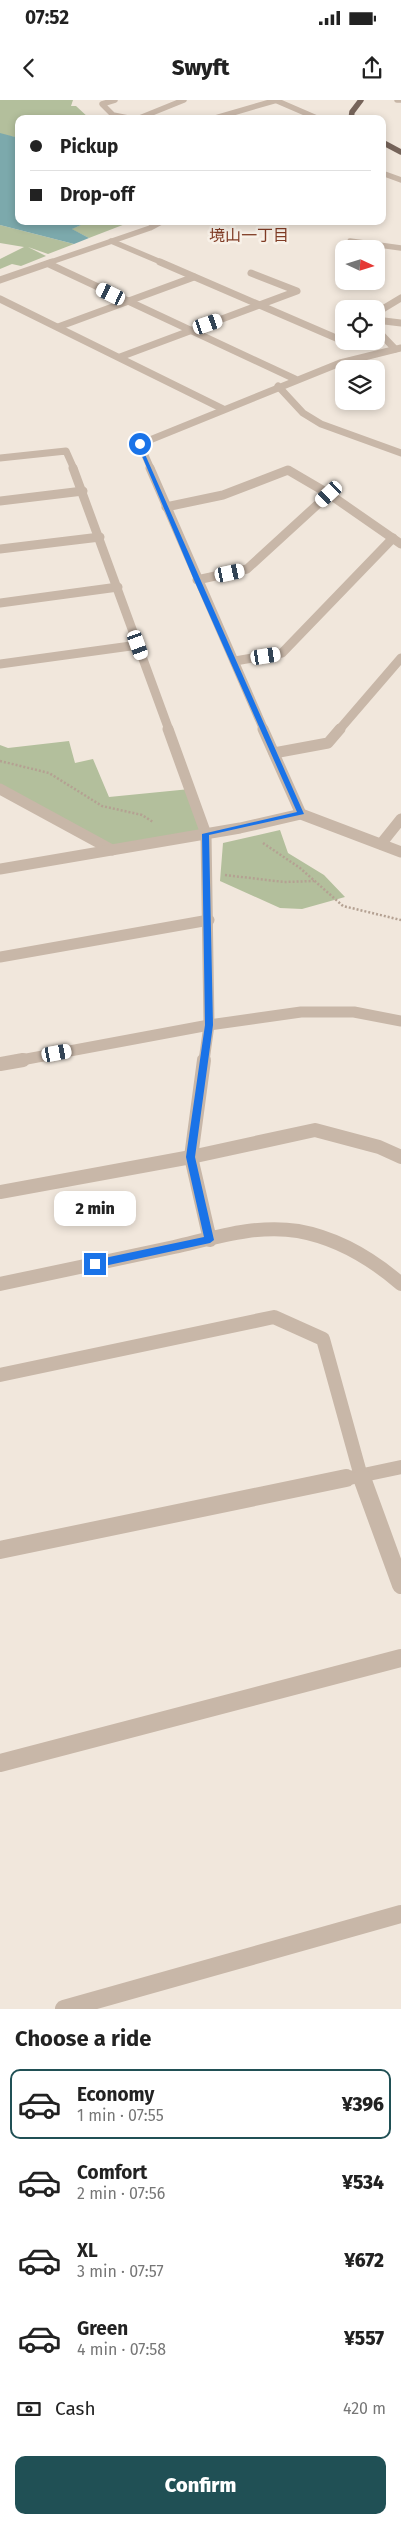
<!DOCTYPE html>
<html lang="en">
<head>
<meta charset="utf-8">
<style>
  body { margin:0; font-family:"Fira Sans","Noto Sans JP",sans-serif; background:#f6f6f6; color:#222; height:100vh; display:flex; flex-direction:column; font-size:19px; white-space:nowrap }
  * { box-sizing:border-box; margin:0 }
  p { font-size:16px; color:#767676 }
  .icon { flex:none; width:28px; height:28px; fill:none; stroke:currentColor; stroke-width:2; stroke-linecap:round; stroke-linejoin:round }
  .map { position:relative; height:1909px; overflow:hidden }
  .details { display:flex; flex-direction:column; background:#fff; flex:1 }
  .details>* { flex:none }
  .banner { position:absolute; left:15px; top:15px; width:371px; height:110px; border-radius:10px; box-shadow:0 2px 8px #0003; display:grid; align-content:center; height:110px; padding:0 15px; background:#fff }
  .needle { width:32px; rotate:94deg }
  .buttons { position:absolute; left:335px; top:140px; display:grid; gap:10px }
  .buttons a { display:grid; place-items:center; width:50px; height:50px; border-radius:10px; background:#fff; box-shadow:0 2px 8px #0003; font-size:25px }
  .end { position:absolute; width:22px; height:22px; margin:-11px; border:6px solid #1a73e8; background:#fff; box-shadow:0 0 0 2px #fff }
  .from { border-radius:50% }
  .bubble { position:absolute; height:35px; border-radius:10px; background:#fff; box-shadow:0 2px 8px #0003; font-size:16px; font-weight:800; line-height:35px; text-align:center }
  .car { position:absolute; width:15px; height:30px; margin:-15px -8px; border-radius:6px; box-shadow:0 0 4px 1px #0007; background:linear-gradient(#fff 24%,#345 0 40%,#fff 0 76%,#345 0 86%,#fff 0) }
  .banner b { display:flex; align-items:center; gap:18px; height:48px; font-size:19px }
  .banner b+b { border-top:1px solid #e0e0e0 }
  .banner i { width:12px; height:12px; background:#222 }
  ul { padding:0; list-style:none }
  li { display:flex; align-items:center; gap:15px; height:70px; margin:0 10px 8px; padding:0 5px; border:2px solid transparent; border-radius:10px }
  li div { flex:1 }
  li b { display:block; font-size:19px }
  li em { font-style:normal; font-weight:800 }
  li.active { border-color:#205055 }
  li>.icon { width:45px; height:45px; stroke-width:1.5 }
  h2 { padding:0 15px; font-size:22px; line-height:60px }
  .pay { display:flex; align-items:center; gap:12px; height:55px; padding:0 15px; font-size:19px }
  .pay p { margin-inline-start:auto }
  .cta { display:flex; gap:10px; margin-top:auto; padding:10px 15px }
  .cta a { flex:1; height:58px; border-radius:10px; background:#205055; color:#fff; font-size:20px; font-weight:800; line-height:58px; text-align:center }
  .status { display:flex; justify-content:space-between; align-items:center; height:35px; padding:0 25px; background:#fff; direction:ltr }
  .status svg { height:14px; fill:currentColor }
  header { display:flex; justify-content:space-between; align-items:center; height:65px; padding:0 15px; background:#fff; font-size:22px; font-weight:800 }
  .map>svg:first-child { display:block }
  .green { fill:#b3bf9c }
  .water { fill:#7ca9ac }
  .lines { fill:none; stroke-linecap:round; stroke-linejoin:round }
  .path { stroke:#b4a192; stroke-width:2.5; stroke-dasharray:2 2; stroke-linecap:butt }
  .minor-far5 { stroke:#c8b7a8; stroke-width:5.5 }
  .minor-far4 { stroke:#c8b7a8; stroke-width:7 }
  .minor-far3 { stroke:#c8b7a8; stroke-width:9 }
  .minor-far2 { stroke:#c8b7a8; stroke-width:11 }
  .minor-far1 { stroke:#c8b7a8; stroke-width:14 }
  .minor { stroke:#c8b7a8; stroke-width:18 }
  .major { stroke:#76645a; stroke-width:5.5 }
  .route { fill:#1a73e8 }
  .labels { text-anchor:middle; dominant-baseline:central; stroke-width:5; stroke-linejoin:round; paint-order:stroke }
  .far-neighbourhood-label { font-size:16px; fill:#803c25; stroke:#f8f1e8 }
</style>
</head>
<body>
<div class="status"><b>07:52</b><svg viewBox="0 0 49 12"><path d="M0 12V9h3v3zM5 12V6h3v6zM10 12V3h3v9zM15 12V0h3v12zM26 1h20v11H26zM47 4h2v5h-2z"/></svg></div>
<header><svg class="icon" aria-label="back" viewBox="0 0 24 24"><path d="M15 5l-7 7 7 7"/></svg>Swyft<svg class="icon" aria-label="share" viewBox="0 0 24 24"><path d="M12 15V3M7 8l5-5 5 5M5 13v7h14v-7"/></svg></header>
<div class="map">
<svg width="401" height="1909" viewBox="0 0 401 1909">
  <rect width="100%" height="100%" fill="#f1e7dc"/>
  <!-- green -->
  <g class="green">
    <polygon points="0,0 73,0 71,6 76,6 90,19 19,19 19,38 0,34"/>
    <polygon points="90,121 133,121 89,138 71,129"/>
    <polygon points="0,125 74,144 48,154 28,147 46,156 21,166 12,164 0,169 0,159 24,147 0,143"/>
    <polygon points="69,641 75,663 93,659 109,697 190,689 206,734 112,750 0,689 0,645 8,648"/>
    <polygon points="280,730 288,753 324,775 345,797 302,809 280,808 220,781 223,743"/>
  </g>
  <!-- water -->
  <polygon class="water" points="0,33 19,38 19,96 16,101 19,104 19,121 90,121 72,129 89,138 74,144 0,125"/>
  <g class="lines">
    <!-- path -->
    <g class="path">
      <polyline points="0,661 49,673 102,706 142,715 153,722"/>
      <polyline points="263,743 300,768 343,806 401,820"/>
      <polyline points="225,775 284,782 314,781"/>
    </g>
    <!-- minor-far5 -->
    <g class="minor-far5">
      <polyline points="115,0 102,4 113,15 133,19"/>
      <polyline points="275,0 319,19"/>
      <polyline points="397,0 401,0"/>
      <polyline points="137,19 184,0"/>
      <polyline points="212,19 277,0"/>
      <polyline points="382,73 401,80"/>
      <polyline points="111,141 163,163"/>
      <polyline points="350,141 401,148"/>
      <polyline points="48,163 150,128 163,121"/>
    </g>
    <!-- minor-far4 -->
    <g class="minor-far4">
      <polyline points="160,162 336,238"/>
      <polyline points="49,164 295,279"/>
      <polyline points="0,180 52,162"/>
      <polyline points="0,199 223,309"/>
      <polyline points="376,213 401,198"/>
      <polyline points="376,220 401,223"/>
      <polyline points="58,227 194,177"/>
      <polyline points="376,229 395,249"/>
      <polyline points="120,257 297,191 251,173"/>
      <polyline points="278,286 303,313 321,324 401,353"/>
      <polyline points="0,358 66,351 74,369"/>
      <polyline points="151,369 140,344 340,263 401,248"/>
    </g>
    <!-- minor-far3 -->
    <g class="minor-far3">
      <polyline points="73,368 169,630"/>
      <polyline points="150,368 264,630"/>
      <polyline points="0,401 83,391"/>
      <polyline points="166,407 223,395 288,370 329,394"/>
      <polyline points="0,449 100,437"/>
      <polyline points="197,480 247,469 329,394 401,444"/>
      <polyline points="0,503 118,487"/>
      <polyline points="235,561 282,553 393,438"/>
      <polyline points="0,564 138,545"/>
      <polyline points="339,630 401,558"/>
    </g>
    <!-- minor-far2 -->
    <g class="minor-far2">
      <polyline points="168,629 206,734 209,925 204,961"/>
      <polyline points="263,629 301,714"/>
      <polyline points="274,653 328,643 340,629"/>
      <polyline points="0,689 112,750"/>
      <polyline points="381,744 401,719"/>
      <polyline points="0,769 240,728 301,714 401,752"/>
      <polyline points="0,857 209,820"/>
      <polyline points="16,961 209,925 301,912 354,912 401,921"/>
    </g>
    <!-- minor-far1 -->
    <g class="minor-far1">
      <polyline points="204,960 191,1057 210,1140"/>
      <polyline points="0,964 23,960"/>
      <polyline points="0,1092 191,1057 315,1030 379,1047 401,1057"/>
      <path d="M0 1184C58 1172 116 1159 174 1147 214 1138 256 1124 298 1131 337 1138 371 1158 401 1184"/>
      <polyline points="0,1275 274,1217 323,1239 362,1380"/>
      <polyline points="340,1380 401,1367"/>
    </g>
    <!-- minor -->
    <g class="minor">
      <polyline points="362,1378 401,1485"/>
      <polyline points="0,1450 346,1378"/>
      <polyline points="0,1663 401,1558"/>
      <polyline points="64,1909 401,1814"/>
    </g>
    <!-- major -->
    <g class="major">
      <polyline points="351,19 352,12 361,0"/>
      <polyline points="382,42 401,52"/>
    </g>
  </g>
  <!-- route -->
  <polygon class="route" points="140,343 304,714 209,735 213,925 195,1057 214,1140 210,1143 95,1168 91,1164 95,1160 204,1137 186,1057 205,925 202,734 297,712 194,480 137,344"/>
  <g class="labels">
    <!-- far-neighbourhood labels -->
    <g class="far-neighbourhood-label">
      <text x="249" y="135">境山一丁目</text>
    </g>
  </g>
</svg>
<div class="buttons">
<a><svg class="needle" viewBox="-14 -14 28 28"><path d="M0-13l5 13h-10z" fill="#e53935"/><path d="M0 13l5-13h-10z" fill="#767676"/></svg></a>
<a><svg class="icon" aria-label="locate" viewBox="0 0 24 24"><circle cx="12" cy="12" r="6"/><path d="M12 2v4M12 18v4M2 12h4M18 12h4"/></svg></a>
<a><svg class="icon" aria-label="layers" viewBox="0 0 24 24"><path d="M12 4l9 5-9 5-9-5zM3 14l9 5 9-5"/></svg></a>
</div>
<i class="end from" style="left:140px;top:344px"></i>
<i class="end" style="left:95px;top:1164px"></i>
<div class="bubble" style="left:54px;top:1091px;width:82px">2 min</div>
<i class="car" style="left:111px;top:194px;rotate:296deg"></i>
<i class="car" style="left:208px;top:224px;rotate:71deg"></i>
<i class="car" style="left:329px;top:394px;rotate:227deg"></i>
<i class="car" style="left:230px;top:473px;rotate:78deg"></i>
<i class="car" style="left:138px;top:545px;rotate:160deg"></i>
<i class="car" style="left:266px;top:556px;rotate:81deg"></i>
<i class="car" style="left:57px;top:953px;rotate:80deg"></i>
<div class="banner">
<b><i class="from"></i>Pickup</b>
<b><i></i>Drop-off</b>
</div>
</div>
<section class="details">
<h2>Choose a ride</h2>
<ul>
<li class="active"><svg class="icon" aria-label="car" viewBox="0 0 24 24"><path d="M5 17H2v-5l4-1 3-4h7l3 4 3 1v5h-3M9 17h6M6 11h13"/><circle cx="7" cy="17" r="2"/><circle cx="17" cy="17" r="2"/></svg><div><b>Economy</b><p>1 min · 07:55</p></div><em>¥396</em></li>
<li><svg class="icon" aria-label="car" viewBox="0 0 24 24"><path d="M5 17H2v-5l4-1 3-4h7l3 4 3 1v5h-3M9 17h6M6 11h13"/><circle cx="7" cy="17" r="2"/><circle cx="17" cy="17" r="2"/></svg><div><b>Comfort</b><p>2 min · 07:56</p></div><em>¥534</em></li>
<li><svg class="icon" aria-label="car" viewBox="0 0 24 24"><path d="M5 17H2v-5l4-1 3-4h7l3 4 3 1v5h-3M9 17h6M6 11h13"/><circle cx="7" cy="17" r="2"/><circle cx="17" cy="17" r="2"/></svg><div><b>XL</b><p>3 min · 07:57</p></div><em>¥672</em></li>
<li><svg class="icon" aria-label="car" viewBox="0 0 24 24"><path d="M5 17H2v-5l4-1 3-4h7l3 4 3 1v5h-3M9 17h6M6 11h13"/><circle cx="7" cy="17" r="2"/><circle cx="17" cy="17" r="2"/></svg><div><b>Green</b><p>4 min · 07:58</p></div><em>¥557</em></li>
</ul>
<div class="pay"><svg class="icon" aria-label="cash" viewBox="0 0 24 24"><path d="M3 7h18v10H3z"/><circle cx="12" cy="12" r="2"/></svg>Cash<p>420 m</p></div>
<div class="cta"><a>Confirm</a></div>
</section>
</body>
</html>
